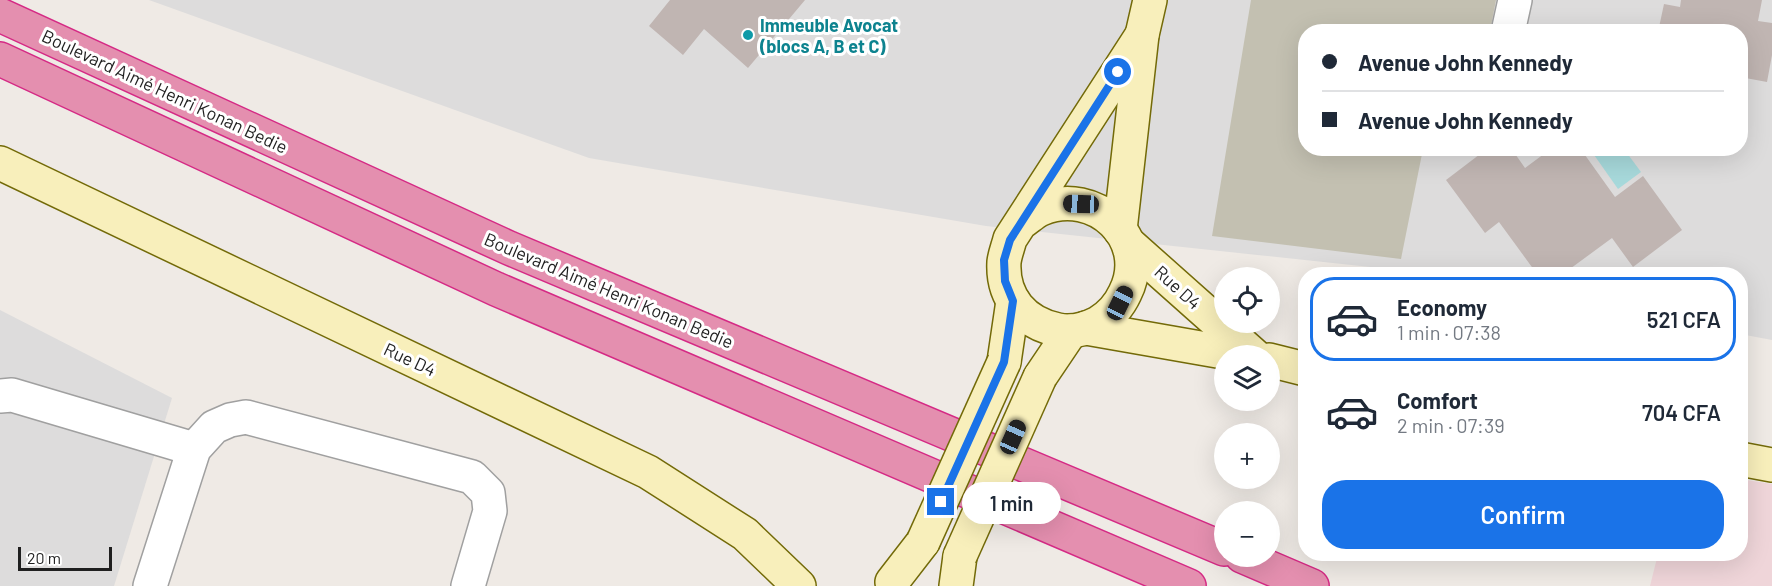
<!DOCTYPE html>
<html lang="en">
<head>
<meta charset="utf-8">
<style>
  body { margin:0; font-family:Barlow,sans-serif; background:#f2f2f3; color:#1f2937; height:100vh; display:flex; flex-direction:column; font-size:22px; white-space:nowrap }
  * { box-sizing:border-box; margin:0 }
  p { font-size:20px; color:#747a83 }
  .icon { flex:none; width:33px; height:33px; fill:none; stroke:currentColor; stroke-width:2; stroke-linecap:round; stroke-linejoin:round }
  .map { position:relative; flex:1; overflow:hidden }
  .sheet { position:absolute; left:1298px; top:267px; width:450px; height:294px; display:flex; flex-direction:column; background:#fff; border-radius:24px; box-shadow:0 6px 24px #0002 }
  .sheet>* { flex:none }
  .top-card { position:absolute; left:1298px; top:24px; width:450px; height:132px; border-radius:24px; box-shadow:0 6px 24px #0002; display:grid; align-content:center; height:132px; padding:0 24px; background:#fff }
  .tools { position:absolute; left:1214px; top:267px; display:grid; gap:12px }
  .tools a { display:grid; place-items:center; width:66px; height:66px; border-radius:50%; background:#fff; box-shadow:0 6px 24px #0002; font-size:30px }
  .scale { position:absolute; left:18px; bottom:15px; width:94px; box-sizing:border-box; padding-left:6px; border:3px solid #1f1f1f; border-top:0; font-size:16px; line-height:21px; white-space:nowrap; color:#1f1f1f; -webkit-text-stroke:4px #fff; paint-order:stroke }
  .end { position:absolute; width:27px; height:27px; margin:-14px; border:8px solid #1a73e8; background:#fff; box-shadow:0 0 0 3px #fff }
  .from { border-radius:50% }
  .bubble { position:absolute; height:42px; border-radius:21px; background:#fff; box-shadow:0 6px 24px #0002; font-size:20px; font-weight:600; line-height:42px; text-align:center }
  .car { position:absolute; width:18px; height:36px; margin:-18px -9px; border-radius:8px; box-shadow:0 0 4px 2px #0007; background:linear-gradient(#222 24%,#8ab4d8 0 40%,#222 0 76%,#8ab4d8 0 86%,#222 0) }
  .top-card b { display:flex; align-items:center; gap:21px; height:57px; font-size:22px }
  .top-card b+b { border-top:2px solid #e0e1e3 }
  .top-card i { width:15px; height:15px; background:#1f2937 }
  ul { padding:10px 0 0; list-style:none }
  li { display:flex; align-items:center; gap:18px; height:84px; margin:0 12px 9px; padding:0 12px; border:3px solid transparent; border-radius:24px }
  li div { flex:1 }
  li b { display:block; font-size:22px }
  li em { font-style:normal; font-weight:600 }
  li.current { border-color:#1a73e8 }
  li>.icon { width:54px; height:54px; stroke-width:1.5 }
  .cta { display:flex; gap:12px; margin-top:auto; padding:12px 24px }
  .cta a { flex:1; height:69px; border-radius:24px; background:#1a73e8; color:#fff; font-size:24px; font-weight:600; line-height:69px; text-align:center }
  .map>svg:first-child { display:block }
  .residential { fill:#dddcdc; fill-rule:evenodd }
  .commercial { fill:#efd5d9 }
  .construction { fill:#c3c0b1 }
  .water { fill:#a7d9db }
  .building { fill:#c0b5b2 }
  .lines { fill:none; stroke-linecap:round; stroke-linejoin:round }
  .minor-casing { stroke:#a0a0a0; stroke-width:36 }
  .secondary-casing { stroke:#736a08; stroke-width:36 }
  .motorway-casing { stroke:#d52a85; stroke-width:36 }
  .minor { stroke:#fff; stroke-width:33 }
  .secondary { stroke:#f8efbb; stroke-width:33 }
  .motorway { stroke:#e48faf; stroke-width:33 }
  .secondary-bridge-casing { stroke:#736a08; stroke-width:36; stroke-linecap:butt }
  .secondary-bridge { stroke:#f8efbb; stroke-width:33 }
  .route { stroke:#1a73e8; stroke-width:8 }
  .culture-dot { fill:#0f9aa8; stroke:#fff; stroke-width:2 }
  .labels { text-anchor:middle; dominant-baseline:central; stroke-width:6; stroke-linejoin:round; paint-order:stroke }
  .culture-label { font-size:18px; font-weight:bold; fill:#0d838f; stroke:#fff; text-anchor:start }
  .street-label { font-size:18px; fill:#1f1f1f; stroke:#fff }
</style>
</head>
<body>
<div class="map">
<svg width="1772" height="586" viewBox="0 0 1772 586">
  <rect width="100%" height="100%" fill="#efeae5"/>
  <!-- residential -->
  <g class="residential">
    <path d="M149 0H1772V340L1740 334V274H1422L1398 270 986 226 589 158ZM1305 32H1740V148H1305Z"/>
    <polygon points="0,310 172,398 114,586 0,586"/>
  </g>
  <!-- commercial -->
  <polygon class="commercial" points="1740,479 1772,484 1772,586 1650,586 1658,554 1740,554"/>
  <!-- construction -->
  <polygon class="construction" points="1251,0 1496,0 1490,31 1305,32 1305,148 1423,149 1401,259 1212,236"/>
  <!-- water -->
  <polygon class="water" points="1596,149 1624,149 1641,172 1618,189 1592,152"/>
  <!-- building -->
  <g class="building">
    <polygon points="670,0 805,0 748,68 704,29 683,55 649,26"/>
    <polygon points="1681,0 1762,0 1758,21 1772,23 1772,55 1767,82 1740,77 1740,32 1658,32 1664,4 1680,7"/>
    <polygon points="1488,148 1511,148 1525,168 1552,148 1580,148 1615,197 1643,176 1682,230 1633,267 1612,238 1563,274 1537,274 1499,222 1485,233 1446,180"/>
  </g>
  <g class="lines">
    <defs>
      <g id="minor">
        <polyline points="1508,32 1515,0"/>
        <polyline points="0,396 12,395 194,449"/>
        <polyline points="150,586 194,449 214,427 230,420 246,417 472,477 488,493 490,511 468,586"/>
      </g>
      <g id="secondary">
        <polyline points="0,163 648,472 745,534 799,586"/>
        <path d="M1022 222C1028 218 1034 212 1041 209 1095 186 1152 239 1125 293 1119 306 1110 316 1098 323 1086 329 1072 333 1058 330 1024 323 1002 298 1004 262 1005 254 1008 247 1010 239L1142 35"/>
        <polyline points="1120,230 1142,35 1150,0"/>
        <polyline points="1128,243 1255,356"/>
        <polyline points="1086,328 1246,356"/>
        <polyline points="1269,360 1305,369"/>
        <polyline points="1004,362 1013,301"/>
        <polyline points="1040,377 1071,331"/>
        <polyline points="1740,459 1772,465"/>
        <polyline points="892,582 923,542"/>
        <polyline points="956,586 960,556"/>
      </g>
      <g id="motorway">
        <polyline points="0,15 509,248 1224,549"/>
        <polyline points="0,59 496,289 1189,586"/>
        <polyline points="1242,556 1312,586"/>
      </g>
    </defs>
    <!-- minor casing -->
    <use href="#minor" class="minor-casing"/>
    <!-- secondary casing -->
    <use href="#secondary" class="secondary-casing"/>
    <!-- motorway casing -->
    <use href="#motorway" class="motorway-casing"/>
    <!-- minor -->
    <use href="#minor" class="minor"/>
    <!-- secondary -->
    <use href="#secondary" class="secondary"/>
    <!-- motorway -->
    <use href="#motorway" class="motorway"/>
    <defs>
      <g id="secondary-bridge">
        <polyline points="923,542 1004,362"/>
        <polyline points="960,556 1040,377"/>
      </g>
    </defs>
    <!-- secondary-bridge casing -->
    <use href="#secondary-bridge" class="secondary-bridge-casing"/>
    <!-- secondary-bridge -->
    <use href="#secondary-bridge" class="secondary-bridge"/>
  </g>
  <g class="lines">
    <!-- route -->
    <polyline class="route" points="941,502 1004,362 1013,301 1005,281 1004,260 1010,240 1118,72"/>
  </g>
  <!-- markers -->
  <circle class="culture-dot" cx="748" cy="35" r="6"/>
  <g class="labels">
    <!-- culture labels -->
    <g class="culture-label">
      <text x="760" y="25">Immeuble Avocat<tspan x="760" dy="21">(blocs A, B et C)</tspan></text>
    </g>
    <!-- street labels -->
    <g class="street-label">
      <text transform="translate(165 91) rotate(25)">Boulevard Aimé Henri Konan Bedie</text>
      <text transform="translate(1178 287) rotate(42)">Rue D4</text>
      <text transform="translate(609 290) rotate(23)">Boulevard Aimé Henri Konan Bedie</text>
      <text transform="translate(410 359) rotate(25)">Rue D4</text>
    </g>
  </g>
</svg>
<div class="tools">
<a><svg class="icon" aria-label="locate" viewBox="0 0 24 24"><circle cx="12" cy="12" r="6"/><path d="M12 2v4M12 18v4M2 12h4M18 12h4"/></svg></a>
<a><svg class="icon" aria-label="layers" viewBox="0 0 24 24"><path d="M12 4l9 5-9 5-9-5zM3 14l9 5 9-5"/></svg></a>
<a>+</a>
<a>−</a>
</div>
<div class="scale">20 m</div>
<i class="end from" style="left:1118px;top:72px"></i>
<i class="end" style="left:941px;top:502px"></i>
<div class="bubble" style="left:962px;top:482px;width:99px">1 min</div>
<i class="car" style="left:1081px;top:204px;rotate:272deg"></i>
<i class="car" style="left:1120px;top:303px;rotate:26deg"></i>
<i class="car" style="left:1013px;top:437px;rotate:24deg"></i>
<div class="top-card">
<b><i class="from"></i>Avenue John Kennedy</b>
<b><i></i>Avenue John Kennedy</b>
</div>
<section class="sheet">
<ul>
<li class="current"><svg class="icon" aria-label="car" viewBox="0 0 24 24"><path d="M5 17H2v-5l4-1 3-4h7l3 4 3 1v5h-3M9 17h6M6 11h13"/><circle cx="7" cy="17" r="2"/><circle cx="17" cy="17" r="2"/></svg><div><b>Economy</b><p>1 min · 07:38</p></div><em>521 CFA</em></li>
<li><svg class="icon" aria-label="car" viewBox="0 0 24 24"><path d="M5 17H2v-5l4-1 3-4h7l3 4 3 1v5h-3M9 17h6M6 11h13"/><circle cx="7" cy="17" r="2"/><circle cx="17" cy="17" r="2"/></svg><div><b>Comfort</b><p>2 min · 07:39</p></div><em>704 CFA</em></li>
</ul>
<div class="cta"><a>Confirm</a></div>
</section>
</div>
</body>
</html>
